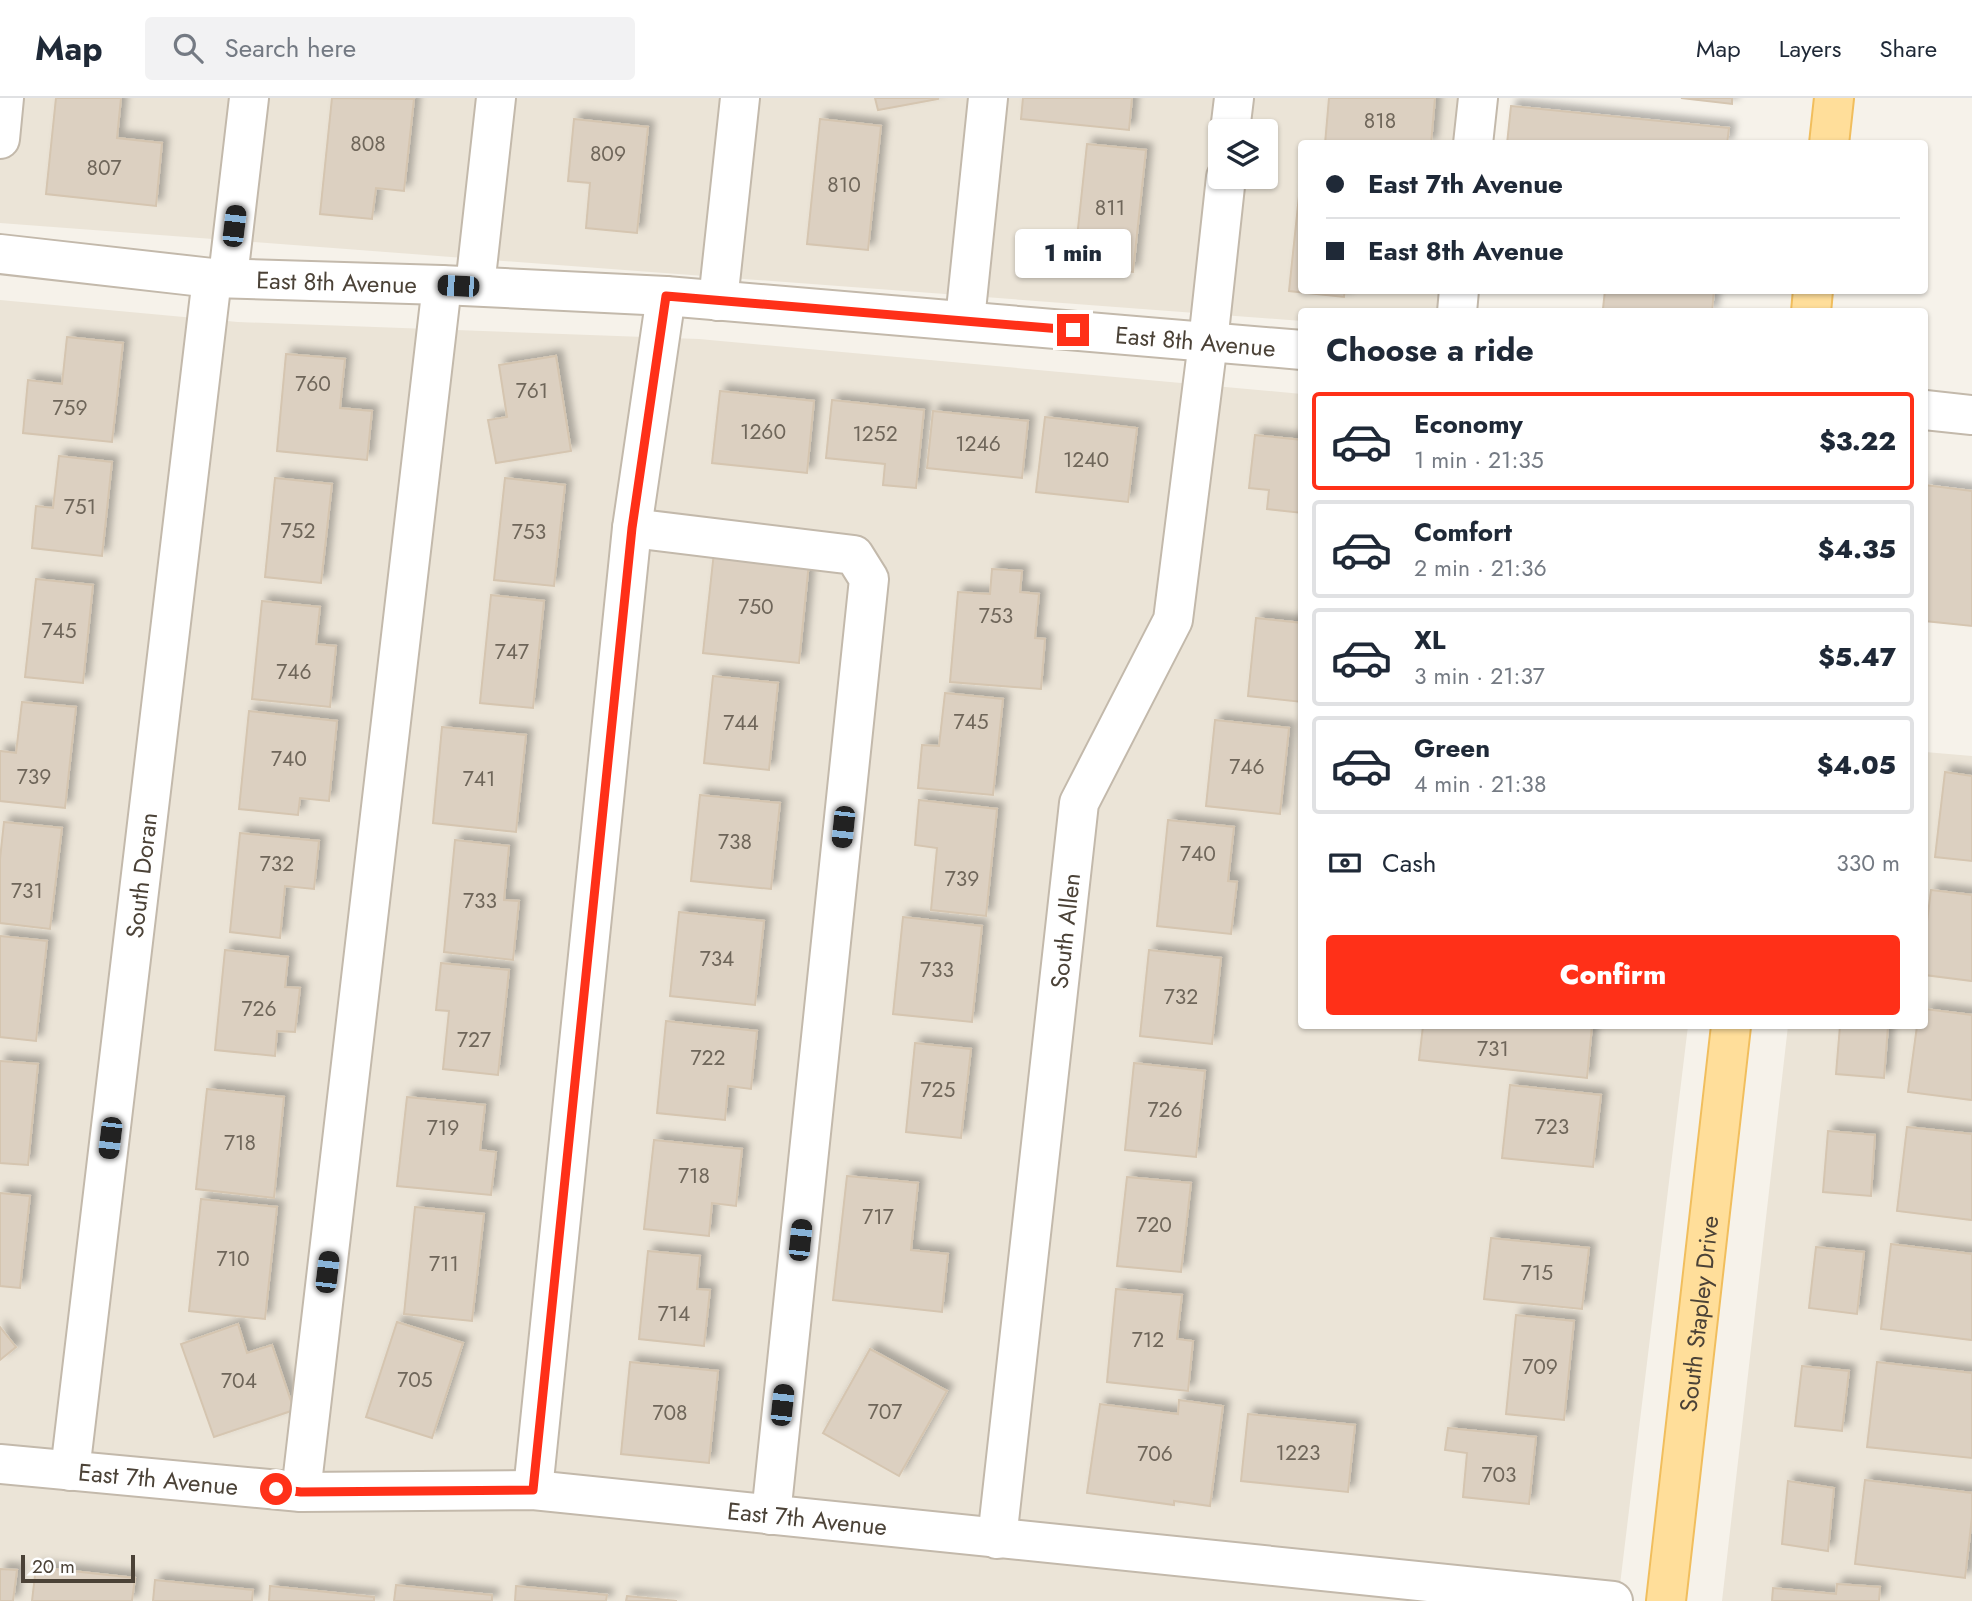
<!DOCTYPE html>
<html lang="en">
<head>
<meta charset="utf-8">
<style>
  body { margin:0; font-family:Jost,sans-serif; background:#f2f2f3; color:#1f2937; height:100vh; display:flex; flex-direction:column; font-size:26px; white-space:nowrap }
  * { box-sizing:border-box; margin:0 }
  p { font-size:23px; color:#747a83 }
  .icon { flex:none; width:38px; height:38px; fill:none; stroke:currentColor; stroke-width:2; stroke-linecap:round; stroke-linejoin:round }
  .map { position:relative; flex:1; overflow:hidden }
  .panel { position:absolute; left:1298px; top:210px; width:630px; height:721px; display:flex; flex-direction:column; background:#fff; border-radius:7px; box-shadow:0 2px 5px #0004 }
  .panel>* { flex:none }
  .top-card { position:absolute; left:1298px; top:42px; width:630px; height:154px; border-radius:7px; box-shadow:0 2px 5px #0004; display:grid; align-content:center; height:154px; padding:0 28px; background:#fff }
  .controls { position:absolute; left:1208px; top:21px; display:grid; gap:14px }
  .controls a { display:grid; place-items:center; width:70px; height:70px; border-radius:7px; background:#fff; box-shadow:0 2px 5px #0004; font-size:35px }
  .scale { position:absolute; left:21px; bottom:18px; width:114px; box-sizing:border-box; padding-left:7px; border:4px solid #4b4237; border-top:0; font-size:19px; line-height:24px; white-space:nowrap; color:#4b4237; -webkit-text-stroke:5px #fff; paint-order:stroke }
  .end { position:absolute; width:32px; height:32px; margin:-16px; border:9px solid #ff3018; background:#fff; box-shadow:0 0 0 4px #fff }
  .from { border-radius:50% }
  .bubble { position:absolute; height:49px; border-radius:7px; background:#fff; box-shadow:0 2px 5px #0004; font-size:23px; font-weight:800; line-height:49px; text-align:center }
  .car { position:absolute; width:21px; height:42px; margin:-21px -10px; border-radius:9px; box-shadow:0 0 5px 2px #0007; background:linear-gradient(#222 24%,#8ab4d8 0 40%,#222 0 76%,#8ab4d8 0 86%,#222 0) }
  .top-card b { display:flex; align-items:center; gap:24px; height:66px; font-size:26px }
  .top-card b+b { border-top:2px solid #e0e1e3 }
  .top-card i { width:18px; height:18px; background:#1f2937 }
  ul { padding:0; list-style:none }
  li { display:flex; align-items:center; gap:21px; height:98px; margin:0 14px 10px; padding:0 14px; border:4px solid #e0e1e3; border-radius:7px }
  li div { flex:1 }
  li b { display:block; font-size:26px }
  li em { font-style:normal; font-weight:800 }
  li.on { border-color:#ff3018 }
  li>.icon { width:63px; height:63px; stroke-width:1.5 }
  h2 { padding:0 28px; font-size:32px; line-height:84px }
  .pay { display:flex; align-items:center; gap:18px; height:77px; padding:0 28px; font-size:26px }
  .pay p { margin-inline-start:auto }
  .button { display:flex; gap:14px; margin-top:auto; padding:14px 28px }
  .button a { flex:1; height:80px; border-radius:7px; background:#ff3018; color:#fff; font-size:28px; font-weight:800; line-height:80px; text-align:center }
  header { display:flex; align-items:center; gap:42px; box-sizing:border-box; height:98px; padding:0 35px; background:#fff; border-bottom:2px solid #e0e1e3 }
  header strong { font-size:33px }
  nav { display:flex; gap:38px; margin-inline-start:auto; font-size:24px }
  .search { width:490px; height:63px; background:#f2f2f3; display:flex; align-items:center; gap:18px; box-sizing:border-box; padding:0 24px; border-radius:7px; color:#747a83; font-size:26px }
  .map>svg:first-child { display:block }
  .residential { fill:#ebe4d7; fill-rule:evenodd }
  .building { fill:#dcd0c1; stroke:#d5c5b0; stroke-width:2; filter:url(#shadow) }
  .lines { fill:none; stroke-linecap:round; stroke-linejoin:round }
  .minor-casing { stroke:#c3b9ab; stroke-width:42 }
  .major-casing { stroke:#f1be5d; stroke-width:42 }
  .minor { stroke:#fff; stroke-width:38 }
  .major { stroke:#ffde9a; stroke-width:38 }
  .route { stroke:#ff3018; stroke-width:9 }
  .labels { text-anchor:middle; dominant-baseline:central; stroke-width:6; stroke-linejoin:round; paint-order:stroke }
  .number-label { font-size:21px; fill:#6f665a }
  .street-label { font-size:24px; fill:#4b4237; stroke:#fff }
</style>
</head>
<body>
<header>
<strong>Map</strong>
<div class="search"><svg class="icon" aria-label="search" viewBox="0 0 24 24"><circle cx="10" cy="10" r="6"/><path d="M15 15l6 6"/></svg>Search here</div>
<nav><a>Map</a><a>Layers</a><a>Share</a></nav>
</header>
<div class="map">
<svg width="1972" height="1503" viewBox="0 0 1972 1503">
  <defs>
    <filter id="shadow"><feDropShadow dx="6" dy="-6" stdDeviation="3.5" flood-color="#0004"/></filter>
  </defs>
  <rect width="100%" height="100%" fill="#f6f2ea"/>
  <!-- residential -->
  <g class="residential">
    <path d="M0 0H1496L1491 45 1302 46V192L1474 193 1472 213 1302 214V223L0 125ZM1220 33H1265V79H1220Z"/>
    <polygon points="0,202 238,224 699,241 1302,296 1302,928 1688,928 1618,1503 0,1503"/>
    <polygon points="1925,654 1972,658 1972,1503 1722,1503 1788,928 1925,928"/>
  </g>
  <!-- building -->
  <g class="building">
    <polygon points="56,0 121,0 117,40 162,45 156,108 46,96"/>
    <polygon points="332,0 414,1 404,93 376,90 372,121 320,116"/>
    <polygon points="875,0 938,0 938,1 878,12"/>
    <polygon points="1023,0 1132,0 1129,32 1021,21"/>
    <polygon points="1329,0 1435,0 1431,46 1325,46"/>
    <polygon points="1681,0 1732,0 1732,6"/>
    <polygon points="1511,8 1729,30 1727,46 1507,46"/>
    <polygon points="574,21 648,29 637,135 586,130 590,85 568,83"/>
    <polygon points="820,21 881,28 868,152 807,146"/>
    <polygon points="1087,46 1146,52 1133,174 1074,168"/>
    <polygon points="1302,69 1302,192 1345,192 1344,199 1289,193"/>
    <polygon points="1605,192 1714,192 1712,214 1627,214 1603,211"/>
    <polygon points="67,239 123,245 112,344 23,335 28,282 62,286"/>
    <polygon points="286,256 345,261 340,310 372,313 367,362 277,353"/>
    <polygon points="556,258 571,353 496,365 488,322 507,319 499,267"/>
    <polygon points="720,293 814,303 807,375 712,365"/>
    <polygon points="832,302 924,312 916,390 883,387 885,366 826,360"/>
    <polygon points="933,313 1028,323 1022,380 927,370"/>
    <polygon points="1045,319 1137,330 1128,404 1036,394"/>
    <polygon points="1255,337 1302,342 1302,415 1267,411 1269,392 1249,390"/>
    <polygon points="59,358 112,364 102,458 32,450 36,408 53,410"/>
    <polygon points="275,380 332,386 321,485 265,479"/>
    <polygon points="505,380 565,387 554,488 494,482"/>
    <polygon points="1925,387 1972,393 1972,528 1925,523"/>
    <polygon points="714,454 809,464 799,565 703,555"/>
    <polygon points="992,471 1022,473 1020,494 1039,496 1035,540 1045,541 1041,591 950,584 958,494 990,496"/>
    <polygon points="36,481 93,487 83,585 25,579"/>
    <polygon points="491,497 544,503 533,610 480,605"/>
    <polygon points="262,503 320,509 316,546 336,548 330,609 252,601"/>
    <polygon points="1256,520 1302,525 1302,604 1248,598"/>
    <polygon points="713,578 778,585 769,672 704,665"/>
    <polygon points="945,595 1003,601 993,697 918,690 922,647 939,648"/>
    <polygon points="22,604 76,609 65,710 0,703 0,653 16,655"/>
    <polygon points="249,613 337,623 329,703 300,700 298,717 239,711"/>
    <polygon points="1215,622 1289,630 1280,716 1206,708"/>
    <polygon points="442,629 526,637 516,734 433,725"/>
    <polygon points="1945,674 1972,678 1972,763 1935,759"/>
    <polygon points="700,697 780,705 771,791 691,783"/>
    <polygon points="919,702 997,711 986,818 931,812 937,750 915,747"/>
    <polygon points="1168,722 1234,729 1228,783 1237,784 1231,836 1157,828"/>
    <polygon points="4,724 62,730 50,831 0,825 0,761"/>
    <polygon points="240,735 319,743 314,791 285,788 280,840 230,834"/>
    <polygon points="455,742 509,748 504,802 519,803 513,862 444,854"/>
    <polygon points="1931,792 1972,797 1972,883 1925,877 1925,840"/>
    <polygon points="679,814 764,823 755,907 670,898"/>
    <polygon points="903,819 982,828 972,924 893,916"/>
    <polygon points="0,838 47,843 36,943 0,939"/>
    <polygon points="225,852 288,859 285,889 300,890 295,934 277,933 275,958 215,952"/>
    <polygon points="1149,852 1221,860 1212,946 1140,938"/>
    <polygon points="441,865 509,872 498,977 443,971 449,913 436,912"/>
    <polygon points="1925,911 1972,917 1972,1002 1908,994 1917,928 1925,928"/>
    <polygon points="666,923 757,933 751,991 728,988 725,1022 657,1015"/>
    <polygon points="1423,928 1592,928 1587,980 1419,962"/>
    <polygon points="1840,928 1888,928 1884,980 1836,976"/>
    <polygon points="915,945 971,951 961,1040 906,1034"/>
    <polygon points="0,963 38,966 28,1067 0,1065"/>
    <polygon points="1134,965 1205,973 1196,1059 1125,1052"/>
    <polygon points="1510,987 1601,997 1593,1069 1502,1060"/>
    <polygon points="207,991 284,999 274,1100 196,1091"/>
    <polygon points="407,999 485,1007 480,1052 496,1054 491,1097 397,1088"/>
    <polygon points="1907,1029 1972,1036 1972,1122 1897,1113"/>
    <polygon points="1828,1033 1875,1037 1871,1098 1823,1094"/>
    <polygon points="654,1042 742,1051 736,1108 712,1105 709,1138 644,1131"/>
    <polygon points="847,1078 918,1085 911,1152 948,1156 942,1214 833,1202"/>
    <polygon points="1127,1079 1191,1085 1181,1174 1117,1168"/>
    <polygon points="0,1095 30,1098 20,1190 0,1188"/>
    <polygon points="201,1101 277,1109 265,1221 189,1213"/>
    <polygon points="415,1109 484,1116 472,1223 404,1216"/>
    <polygon points="1491,1140 1589,1150 1582,1211 1484,1201"/>
    <polygon points="1891,1146 1972,1156 1972,1242 1881,1231"/>
    <polygon points="1816,1149 1864,1154 1857,1216 1809,1210"/>
    <polygon points="648,1153 700,1158 697,1191 710,1192 704,1248 639,1241"/>
    <polygon points="1116,1191 1182,1197 1177,1241 1193,1243 1188,1293 1107,1284"/>
    <polygon points="1516,1217 1574,1223 1564,1322 1506,1316"/>
    <polygon points="397,1224 463,1245 432,1340 366,1319"/>
    <polygon points="238,1226 247,1255 272,1247 294,1312 214,1339 181,1246"/>
    <polygon points="0,1229 16,1249 0,1262"/>
    <polygon points="870,1251 947,1293 899,1378 823,1335"/>
    <polygon points="630,1264 718,1273 709,1365 621,1356"/>
    <polygon points="1877,1264 1972,1275 1972,1360 1867,1349"/>
    <polygon points="1802,1268 1849,1273 1842,1333 1795,1328"/>
    <polygon points="1179,1302 1223,1308 1210,1408 1174,1403 1174,1407 1087,1395 1100,1306 1178,1316"/>
    <polygon points="1248,1316 1355,1327 1348,1394 1241,1383"/>
    <polygon points="1448,1330 1536,1339 1529,1406 1463,1399 1467,1355 1445,1352"/>
    <polygon points="1865,1382 1972,1395 1972,1419 1965,1480 1855,1466"/>
    <polygon points="1788,1383 1834,1390 1828,1453 1782,1446"/>
    <polygon points="36,1469 135,1480 132,1503 32,1503"/>
    <polygon points="0,1471 17,1472 13,1503 0,1503"/>
    <polygon points="155,1482 253,1492 252,1503 153,1503"/>
    <polygon points="1837,1486 1880,1489 1879,1503 1772,1503 1773,1490 1836,1496"/>
    <polygon points="396,1487 492,1497 492,1503 394,1503"/>
    <polygon points="270,1488 374,1499 374,1503 269,1503"/>
    <polygon points="516,1488 607,1497 606,1503 515,1503"/>
    <polygon points="627,1498 677,1503 626,1503"/>
  </g>
  <g class="lines">
    <defs>
      <g id="minor">
        <polyline points="1230,33 1234,0"/>
        <polyline points="0,41 4,0"/>
        <polyline points="1473,46 1478,0"/>
        <path id="s1" d="M0 156 212 180 442 187 666 198 1302 252"/>
        <polyline points="228,179 249,0"/>
        <polyline points="475,188 496,0"/>
        <polyline points="718,203 740,0"/>
        <polyline points="1457,214 1459,192"/>
        <polyline points="965,222 988,0"/>
        <polyline points="1925,312 1972,317"/>
        <polyline points="632,430 854,457 869,481 771,1417"/>
        <path id="s2" d="M0 1366 301 1394 533 1392 1613 1503"/>
        <path id="s3" d="M70 1373 212 180"/>
        <polyline points="533,1392 632,430 666,198"/>
        <polyline points="301,1394 442,187"/>
        <path id="s4" d="M997 1441 1079 705 1173 522 1208 244 1226 79"/>
      </g>
      <g id="major">
        <polyline points="1829,46 1834,0"/>
        <polyline points="1811,214 1813,192"/>
        <path id="s5" d="M1666 1503 1731 928"/>
      </g>
    </defs>
    <!-- minor casing -->
    <use href="#minor" class="minor-casing"/>
    <!-- major casing -->
    <use href="#major" class="major-casing"/>
    <!-- minor -->
    <use href="#minor" class="minor"/>
    <!-- major -->
    <use href="#major" class="major"/>
  </g>
  <g class="lines">
    <!-- route -->
    <polyline class="route" points="276,1391 301,1394 533,1392 632,430 666,198 1073,232"/>
  </g>
  <g class="labels">
    <!-- number labels -->
    <g class="number-label">
      <text x="1380" y="23">818</text>
      <text x="368" y="46">808</text>
      <text x="608" y="56">809</text>
      <text x="104" y="70">807</text>
      <text x="844" y="87">810</text>
      <text x="1110" y="110">811</text>
      <text x="313" y="286">760</text>
      <text x="532" y="293">761</text>
      <text x="70" y="310">759</text>
      <text x="763" y="334">1260</text>
      <text x="875" y="336">1252</text>
      <text x="978" y="346">1246</text>
      <text x="1086" y="362">1240</text>
      <text x="80" y="409">751</text>
      <text x="298" y="433">752</text>
      <text x="529" y="434">753</text>
      <text x="756" y="509">750</text>
      <text x="996" y="518">753</text>
      <text x="59" y="533">745</text>
      <text x="512" y="554">747</text>
      <text x="294" y="574">746</text>
      <text x="971" y="624">745</text>
      <text x="741" y="625">744</text>
      <text x="289" y="661">740</text>
      <text x="1247" y="669">746</text>
      <text x="34" y="679">739</text>
      <text x="479" y="681">741</text>
      <text x="735" y="744">738</text>
      <text x="1198" y="756">740</text>
      <text x="277" y="766">732</text>
      <text x="962" y="781">739</text>
      <text x="27" y="793">731</text>
      <text x="480" y="803">733</text>
      <text x="717" y="861">734</text>
      <text x="937" y="872">733</text>
      <text x="1181" y="899">732</text>
      <text x="259" y="911">726</text>
      <text x="474" y="942">727</text>
      <text x="1493" y="951">731</text>
      <text x="708" y="960">722</text>
      <text x="938" y="992">725</text>
      <text x="1165" y="1012">726</text>
      <text x="1552" y="1029">723</text>
      <text x="443" y="1030">719</text>
      <text x="240" y="1045">718</text>
      <text x="694" y="1078">718</text>
      <text x="878" y="1119">717</text>
      <text x="1154" y="1127">720</text>
      <text x="233" y="1161">710</text>
      <text x="444" y="1166">711</text>
      <text x="1537" y="1175">715</text>
      <text x="674" y="1216">714</text>
      <text x="1148" y="1242">712</text>
      <text x="1540" y="1269">709</text>
      <text x="415" y="1282">705</text>
      <text x="239" y="1283">704</text>
      <text x="885" y="1314">707</text>
      <text x="670" y="1315">708</text>
      <text x="1298" y="1355">1223</text>
      <text x="1155" y="1356">706</text>
      <text x="1499" y="1377">703</text>
    </g>
    <!-- street labels -->
    <g class="street-label">
      <text stroke="none"><textPath href="#s1" startOffset="338">East 8th Avenue</textPath></text>
      <text stroke="none"><textPath href="#s1" startOffset="1199">East 8th Avenue</textPath></text>
      <text stroke="none"><textPath href="#s3" startOffset="600">South Doran</textPath></text>
      <text stroke="none"><textPath href="#s4" startOffset="612">South Allen</textPath></text>
      <text stroke="none"><textPath href="#s5" startOffset="289">South Stapley Drive</textPath></text>
      <text stroke="none"><textPath href="#s2" startOffset="159">East 7th Avenue</textPath></text>
      <text stroke="none"><textPath href="#s2" startOffset="810">East 7th Avenue</textPath></text>
    </g>
  </g>
</svg>
<div class="controls">
<a><svg class="icon" aria-label="layers" viewBox="0 0 24 24"><path d="M12 4l9 5-9 5-9-5zM3 14l9 5 9-5"/></svg></a>
</div>
<div class="scale">20 m</div>
<i class="end from" style="left:276px;top:1391px"></i>
<i class="end" style="left:1073px;top:232px"></i>
<div class="bubble" style="left:1015px;top:131px;width:116px">1 min</div>
<i class="car" style="left:234px;top:128px;rotate:7deg"></i>
<i class="car" style="left:458px;top:188px;rotate:273deg"></i>
<i class="car" style="left:843px;top:729px;rotate:186deg"></i>
<i class="car" style="left:110px;top:1040px;rotate:187deg"></i>
<i class="car" style="left:800px;top:1142px;rotate:6deg"></i>
<i class="car" style="left:327px;top:1174px;rotate:7deg"></i>
<i class="car" style="left:782px;top:1307px;rotate:6deg"></i>
<div class="top-card">
<b><i class="from"></i>East 7th Avenue</b>
<b><i></i>East 8th Avenue</b>
</div>
<section class="panel">
<h2>Choose a ride</h2>
<ul>
<li class="on"><svg class="icon" aria-label="car" viewBox="0 0 24 24"><path d="M5 17H2v-5l4-1 3-4h7l3 4 3 1v5h-3M9 17h6M6 11h13"/><circle cx="7" cy="17" r="2"/><circle cx="17" cy="17" r="2"/></svg><div><b>Economy</b><p>1 min · 21:35</p></div><em>$3.22</em></li>
<li><svg class="icon" aria-label="car" viewBox="0 0 24 24"><path d="M5 17H2v-5l4-1 3-4h7l3 4 3 1v5h-3M9 17h6M6 11h13"/><circle cx="7" cy="17" r="2"/><circle cx="17" cy="17" r="2"/></svg><div><b>Comfort</b><p>2 min · 21:36</p></div><em>$4.35</em></li>
<li><svg class="icon" aria-label="car" viewBox="0 0 24 24"><path d="M5 17H2v-5l4-1 3-4h7l3 4 3 1v5h-3M9 17h6M6 11h13"/><circle cx="7" cy="17" r="2"/><circle cx="17" cy="17" r="2"/></svg><div><b>XL</b><p>3 min · 21:37</p></div><em>$5.47</em></li>
<li><svg class="icon" aria-label="car" viewBox="0 0 24 24"><path d="M5 17H2v-5l4-1 3-4h7l3 4 3 1v5h-3M9 17h6M6 11h13"/><circle cx="7" cy="17" r="2"/><circle cx="17" cy="17" r="2"/></svg><div><b>Green</b><p>4 min · 21:38</p></div><em>$4.05</em></li>
</ul>
<div class="pay"><svg class="icon" aria-label="cash" viewBox="0 0 24 24"><path d="M3 7h18v10H3z"/><circle cx="12" cy="12" r="2"/></svg>Cash<p>330 m</p></div>
<div class="button"><a>Confirm</a></div>
</section>
</div>
</body>
</html>
